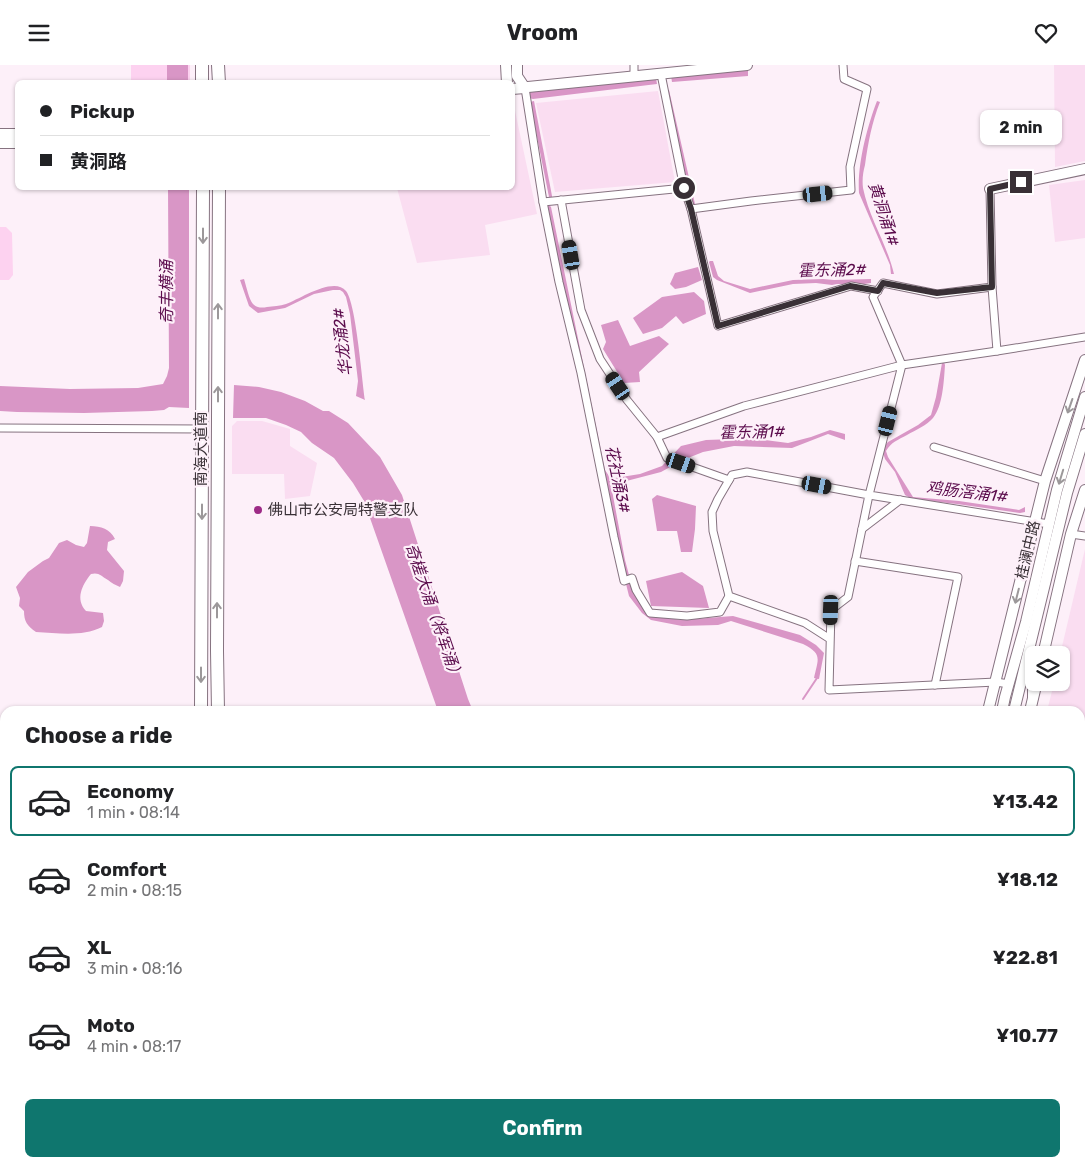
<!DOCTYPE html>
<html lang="en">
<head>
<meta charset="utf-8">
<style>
  body { margin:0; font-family:Rubik,"Noto Sans SC",sans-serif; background:#f2f2f2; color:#202124; height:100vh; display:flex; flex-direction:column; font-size:19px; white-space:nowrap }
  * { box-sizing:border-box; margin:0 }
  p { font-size:16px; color:#757577 }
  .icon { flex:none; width:28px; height:28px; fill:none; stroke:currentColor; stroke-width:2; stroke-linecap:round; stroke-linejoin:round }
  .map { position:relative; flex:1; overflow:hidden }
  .side { position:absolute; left:0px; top:641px; width:1085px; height:461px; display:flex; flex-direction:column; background:#fff; border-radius:15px 15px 0 0; box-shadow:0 1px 4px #0004 }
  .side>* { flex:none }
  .banner { position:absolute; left:15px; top:15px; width:500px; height:110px; border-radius:8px; box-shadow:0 1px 4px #0004; display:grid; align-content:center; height:110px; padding:0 25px; background:#fff }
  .controls { position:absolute; left:1025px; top:581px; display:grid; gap:10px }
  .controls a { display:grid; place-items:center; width:45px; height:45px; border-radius:8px; background:#fff; box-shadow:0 1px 4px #0004; font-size:25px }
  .end { position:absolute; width:22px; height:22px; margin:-11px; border:6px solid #393036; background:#fff; box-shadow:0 0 0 2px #fff }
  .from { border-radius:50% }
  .bubble { position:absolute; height:35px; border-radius:8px; background:#fff; box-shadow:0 1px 4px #0004; font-size:16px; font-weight:700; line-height:35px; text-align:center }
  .car { position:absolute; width:15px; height:30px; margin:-15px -8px; border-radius:6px; box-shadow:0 0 4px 1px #0007; background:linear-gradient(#222 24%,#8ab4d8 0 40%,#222 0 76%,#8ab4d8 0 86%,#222 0) }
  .banner b { display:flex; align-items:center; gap:18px; height:48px; font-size:19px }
  .banner b+b { border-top:1px solid #e0e0e0 }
  .banner i { width:12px; height:12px; background:#202124 }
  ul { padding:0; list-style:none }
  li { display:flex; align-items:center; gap:15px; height:70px; margin:0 10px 8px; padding:0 15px; border:2px solid transparent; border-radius:8px }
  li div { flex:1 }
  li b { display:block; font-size:19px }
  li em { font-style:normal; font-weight:700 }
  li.current { border-color:#0f766e }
  li>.icon { width:45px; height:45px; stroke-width:1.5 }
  h2 { padding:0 25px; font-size:22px; line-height:60px }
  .primary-button { display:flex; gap:10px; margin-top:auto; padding:10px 25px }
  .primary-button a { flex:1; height:58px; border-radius:8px; background:#0f766e; color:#fff; font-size:20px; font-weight:700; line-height:58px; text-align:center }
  header { display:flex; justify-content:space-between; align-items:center; height:65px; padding:0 25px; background:#fff; font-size:22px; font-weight:700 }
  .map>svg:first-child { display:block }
  .built { fill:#faddf1 }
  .green { fill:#fdd2f0 }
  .water { fill:#d996c6 }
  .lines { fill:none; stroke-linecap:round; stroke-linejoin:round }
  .stream { stroke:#d996c6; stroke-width:2 }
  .street-casing { stroke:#867380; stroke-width:9 }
  .secondary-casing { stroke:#867380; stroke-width:12 }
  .highway-casing { stroke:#867380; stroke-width:14 }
  .street { stroke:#fff; stroke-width:7 }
  .secondary { stroke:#fff; stroke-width:10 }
  .highway { stroke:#fff; stroke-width:12 }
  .oneway { stroke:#9c989a }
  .route { stroke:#393036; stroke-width:6 }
  .poi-dot { fill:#9d2a86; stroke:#fdf0f9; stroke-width:2 }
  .labels { text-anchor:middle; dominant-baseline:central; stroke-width:4.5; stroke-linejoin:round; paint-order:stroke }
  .street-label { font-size:15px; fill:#393036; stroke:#fdf0f9 }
  .poi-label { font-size:15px; fill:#393036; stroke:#fdf0f9; text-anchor:start }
  .water-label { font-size:16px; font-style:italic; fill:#5b0b4c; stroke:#fdf0f9 }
</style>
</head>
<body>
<header><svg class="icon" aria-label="menu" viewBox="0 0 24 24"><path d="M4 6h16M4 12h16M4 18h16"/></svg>Vroom<svg class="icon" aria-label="heart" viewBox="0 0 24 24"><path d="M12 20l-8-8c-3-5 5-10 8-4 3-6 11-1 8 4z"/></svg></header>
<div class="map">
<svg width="1085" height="1102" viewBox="0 0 1085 1102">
  <rect width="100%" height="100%" fill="#fdf0f9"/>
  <!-- built -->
  <g class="built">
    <polygon points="1054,0 1085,0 1085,96 1055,102"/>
    <polygon points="658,26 675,117 555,127 536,38"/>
    <polygon points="514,41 537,149 485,160 490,190 417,198 397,123 512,122 512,42"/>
    <polygon points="1085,115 1085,173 1055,177 1049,120"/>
    <polygon points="237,356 262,356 290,364 290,381 317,398 310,431 285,434 284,409 232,409 232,361"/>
    <polygon points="1085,484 1085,661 1080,660 1080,646 1047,646 1054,618 1061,618 1061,590 1060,590"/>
    <polygon points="1080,674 1085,675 1085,924 1080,925"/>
  </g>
  <!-- green -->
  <g class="green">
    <polygon points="131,0 190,0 190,17 131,18"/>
    <polygon points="0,162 6,162 12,168 13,210 9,215 0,215"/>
  </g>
  <!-- water -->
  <g class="water">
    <rect x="167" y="0" width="21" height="17"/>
    <polygon points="748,5 748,11 672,17 671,11"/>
    <polygon points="656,13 657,19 533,34 529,33 528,27"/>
    <polygon points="669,25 695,139 691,140 666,26"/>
    <polygon points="534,36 552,131 552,134 549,132 530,37"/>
    <path d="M877 36 880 37C872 57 868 78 865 100 863 107 862 115 863 123 869 153 887 179 894 209H891L890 200 859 128C857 100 867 62 877 36Z"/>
    <polygon points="168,123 189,123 189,343 169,342 164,345 152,346 84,348 17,347 0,346 0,321 70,324 138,323 163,319 167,311 169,303"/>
    <path d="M549 140 551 142 605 405 609 411 615 413 640 409 662 401 681 381 706 375 734 374 765 375 788 378 811 372 830 365 845 369V375L828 369 792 383 734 381 703 387 683 395 661 407 611 420 625 495 633 525 645 544 662 552 682 555 733 551 800 570 816 580 824 588 819 614 814 613C818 594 823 589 803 579L731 556 718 560 682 561 651 555 642 548 629 531 613 467 547 141Z"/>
    <polygon points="710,196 713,196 718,211 724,216 750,224 793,215 823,214 834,215 871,214 871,218 864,219 837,219 832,220 816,218 793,219 750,228 717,215 713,212 709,197"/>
    <polygon points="698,202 702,215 686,222 675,224 670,219 675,208"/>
    <path d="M244 214C246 220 249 235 253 239 257 243 262 243 267 242 273 241 280 241 286 239 300 234 334 211 346 226 356 238 362 315 365 335L356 331 358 316 350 249 346 232 343 227 340 225H333L314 229 285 243 258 248 249 241 240 215Z"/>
    <polygon points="694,227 704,236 706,249 683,259 676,251 662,263 643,269 633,253 662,232"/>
    <polygon points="618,255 630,281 659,271 669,279 639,307 640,317 624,318 603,284 606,277 601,260"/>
    <path d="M944 297 945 300C944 314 943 341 933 353 927 360 916 365 907 370 898 375 891 377 886 386L888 392 913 432 959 436 1019 445 1025 442V447L1020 448 957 439 912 434 905 430 895 407 885 394 883 388V382L888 377 918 360 931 350 936 332 942 298Z"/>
    <polygon points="234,320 259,322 281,327 305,336 323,346 329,346 348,358 380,392 402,430 468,634 473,646 438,646 364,436 353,418 334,393 312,378 301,367 286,360 266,353 233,353"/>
    <polygon points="657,430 696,441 695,464 692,487 681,487 677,466 657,466 652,434"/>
    <path d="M90 461C101 461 110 464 115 474L108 477 107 485 124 506 123 516 120 522C116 520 111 518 108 515 101 511 99 507 91 509 82 520 75 534 86 546L103 548 104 556 102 562C82 572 58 568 36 567 27 561 24 556 24 546L19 541 20 533 16 522 28 507 43 496 49 493 59 478 67 475 76 480 84 482 87 478Z"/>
    <polygon points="682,507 703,521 709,543 651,541 646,516"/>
  </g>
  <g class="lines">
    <!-- stream -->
    <polyline class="stream" points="803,634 817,613"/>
    <defs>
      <g id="street">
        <polyline points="634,11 634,0"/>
        <polyline points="525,23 543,137 684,123 661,9"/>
        <polyline points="684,123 691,144 751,136 851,125 850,102 867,24 844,14 843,0"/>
        <polyline points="990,124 992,222 997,286 1085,272"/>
        <polyline points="561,135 581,245 600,294 627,335 657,372 667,393 729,415"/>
        <polyline points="543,137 559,217 581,308 614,472 624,516 632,513 636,525 650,548 687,551 720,547 729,531"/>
        <polyline points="691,144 718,261 851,221 878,226"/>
        <polyline points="992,222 937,229 883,218 873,232 902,300 997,286"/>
        <polyline points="0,363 202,364"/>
        <polyline points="657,372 744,341 902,300 869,430 1049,459"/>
        <polyline points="934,382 1045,416"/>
        <polyline points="862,464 900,435"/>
        <polyline points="1071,469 1085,471"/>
        <polyline points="855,496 958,512 935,620"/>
        <polyline points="830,574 805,558 729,531 713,466 712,447 718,434 732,410 747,407 869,430 848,532 831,545 829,625 996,617 1009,619"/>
        <polyline points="1080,838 1085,840"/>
        <polyline points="394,1098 398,1102"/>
      </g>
      <g id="secondary">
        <polyline points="506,0 507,18"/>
        <polyline points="517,0 517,11 525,23"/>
        <polyline points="512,24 525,23 528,22 747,0"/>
        <polyline points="0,69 18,69"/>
        <polyline points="0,78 18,78"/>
        <polyline points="990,124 1085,104"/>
        <polyline points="1043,590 1071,469 1085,425"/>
        <polyline points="1033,632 1033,595 1034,588"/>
        <polyline points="988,646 1045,416 1085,295"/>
        <polyline points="1002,646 1005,632 1026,557 1057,425 1085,332"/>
        <polyline points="1014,646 1067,428 1085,369"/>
        <polyline points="1030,646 1035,625"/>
        <polyline points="1080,676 1085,678"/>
        <polyline points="1080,685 1085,686"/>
        <polyline points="0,881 5,881"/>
        <polyline points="0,898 5,898"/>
        <polyline points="0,1069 5,1070"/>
        <polyline points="635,1098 635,1102"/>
        <polyline points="780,1098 793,1102"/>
        <polyline points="842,1098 856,1102"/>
        <polyline points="904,1102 904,1098"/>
        <polyline points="917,1102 917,1098"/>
        <polyline points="927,1102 927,1098"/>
        <polyline points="940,1102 940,1098"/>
      </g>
      <g id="highway">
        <polyline points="202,0 202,18"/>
        <polyline points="218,0 219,18"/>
        <polyline points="201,646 203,122"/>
        <polyline points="218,646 217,586 219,122"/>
        <polyline points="201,1102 201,1098"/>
        <polyline points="221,1102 221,1098"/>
      </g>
    </defs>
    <!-- street casing -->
    <use href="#street" class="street-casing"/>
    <!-- secondary casing -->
    <use href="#secondary" class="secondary-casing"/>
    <!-- highway casing -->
    <use href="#highway" class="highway-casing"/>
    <!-- street -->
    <use href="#street" class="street"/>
    <!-- secondary -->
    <use href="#secondary" class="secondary"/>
    <!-- highway -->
    <use href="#highway" class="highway"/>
  </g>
  <!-- one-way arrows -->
  <defs><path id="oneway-shaft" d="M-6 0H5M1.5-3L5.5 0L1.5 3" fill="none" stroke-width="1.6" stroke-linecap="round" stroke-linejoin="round" transform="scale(1.25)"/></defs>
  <g class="oneway">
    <use href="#oneway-shaft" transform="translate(203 171) rotate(90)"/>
    <use href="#oneway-shaft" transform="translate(218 246) rotate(-90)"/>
    <use href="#oneway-shaft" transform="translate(218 329) rotate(-90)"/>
    <use href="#oneway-shaft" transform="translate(1070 341) rotate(109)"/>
    <use href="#oneway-shaft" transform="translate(1061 412) rotate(107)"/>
    <use href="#oneway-shaft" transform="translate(202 447) rotate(90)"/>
    <use href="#oneway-shaft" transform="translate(1017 531) rotate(104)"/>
    <use href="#oneway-shaft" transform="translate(217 545) rotate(-90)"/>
    <use href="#oneway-shaft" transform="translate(201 610) rotate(90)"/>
  </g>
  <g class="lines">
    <!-- route -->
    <polyline class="route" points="684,123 691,144 718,261 850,221 878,226 883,218 937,228 992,222 990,124 1021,117"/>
  </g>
  <!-- markers -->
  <circle class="poi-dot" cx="258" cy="445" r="5"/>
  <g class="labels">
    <!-- street labels -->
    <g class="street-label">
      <text transform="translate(201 384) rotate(-90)">南海大道南</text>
      <text transform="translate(1028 485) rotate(-77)">桂澜中路</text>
    </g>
    <!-- poi labels -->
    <g class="poi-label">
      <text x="268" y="445">佛山市公安局特警支队</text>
    </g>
    <!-- water labels -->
    <g class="water-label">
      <text transform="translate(884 149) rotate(72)">黄洞涌1#</text>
      <text transform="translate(832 205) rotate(-1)">霍东涌2#</text>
      <text transform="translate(166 227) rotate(-90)">奇丰横涌</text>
      <text transform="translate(342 277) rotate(-97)">华龙涌2#</text>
      <text transform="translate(752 367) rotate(-1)">霍东涌1#</text>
      <text transform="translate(618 414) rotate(78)">花社涌3#</text>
      <text transform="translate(967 427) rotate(7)">鸡肠滘涌1#</text>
      <text transform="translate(434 547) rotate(71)">奇槎大涌（将军涌）</text>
    </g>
  </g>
</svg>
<div class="controls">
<a><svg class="icon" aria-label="layers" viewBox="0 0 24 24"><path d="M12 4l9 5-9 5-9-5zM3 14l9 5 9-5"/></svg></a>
</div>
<i class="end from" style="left:684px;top:123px"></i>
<i class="end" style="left:1021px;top:117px"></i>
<div class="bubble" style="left:980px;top:45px;width:82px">2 min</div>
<i class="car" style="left:818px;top:129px;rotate:84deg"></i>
<i class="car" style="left:571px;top:190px;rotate:350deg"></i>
<i class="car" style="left:618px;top:321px;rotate:326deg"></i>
<i class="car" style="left:888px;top:356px;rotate:14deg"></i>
<i class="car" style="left:681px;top:398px;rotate:109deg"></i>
<i class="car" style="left:817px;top:420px;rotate:101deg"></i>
<i class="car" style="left:831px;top:545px;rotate:182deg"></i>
<div class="banner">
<b><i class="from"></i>Pickup</b>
<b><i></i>黄洞路</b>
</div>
<section class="side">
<h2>Choose a ride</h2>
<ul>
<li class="current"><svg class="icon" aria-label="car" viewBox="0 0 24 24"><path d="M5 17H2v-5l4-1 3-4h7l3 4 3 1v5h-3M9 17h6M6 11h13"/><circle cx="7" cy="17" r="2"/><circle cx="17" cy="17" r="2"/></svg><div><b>Economy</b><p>1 min · 08:14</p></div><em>¥13.42</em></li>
<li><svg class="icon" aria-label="car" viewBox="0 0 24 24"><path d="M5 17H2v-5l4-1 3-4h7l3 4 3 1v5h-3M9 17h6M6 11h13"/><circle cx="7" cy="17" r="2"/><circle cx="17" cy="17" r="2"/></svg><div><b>Comfort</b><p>2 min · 08:15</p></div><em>¥18.12</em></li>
<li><svg class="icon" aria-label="car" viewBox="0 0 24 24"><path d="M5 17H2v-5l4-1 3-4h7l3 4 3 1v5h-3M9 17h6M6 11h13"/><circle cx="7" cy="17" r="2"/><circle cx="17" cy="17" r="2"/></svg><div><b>XL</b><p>3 min · 08:16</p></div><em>¥22.81</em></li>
<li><svg class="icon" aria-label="car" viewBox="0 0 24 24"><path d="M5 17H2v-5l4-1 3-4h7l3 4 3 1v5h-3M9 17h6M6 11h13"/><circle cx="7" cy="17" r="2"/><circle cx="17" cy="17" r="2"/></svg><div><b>Moto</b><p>4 min · 08:17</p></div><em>¥10.77</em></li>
</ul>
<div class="primary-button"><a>Confirm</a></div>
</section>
</div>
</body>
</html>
